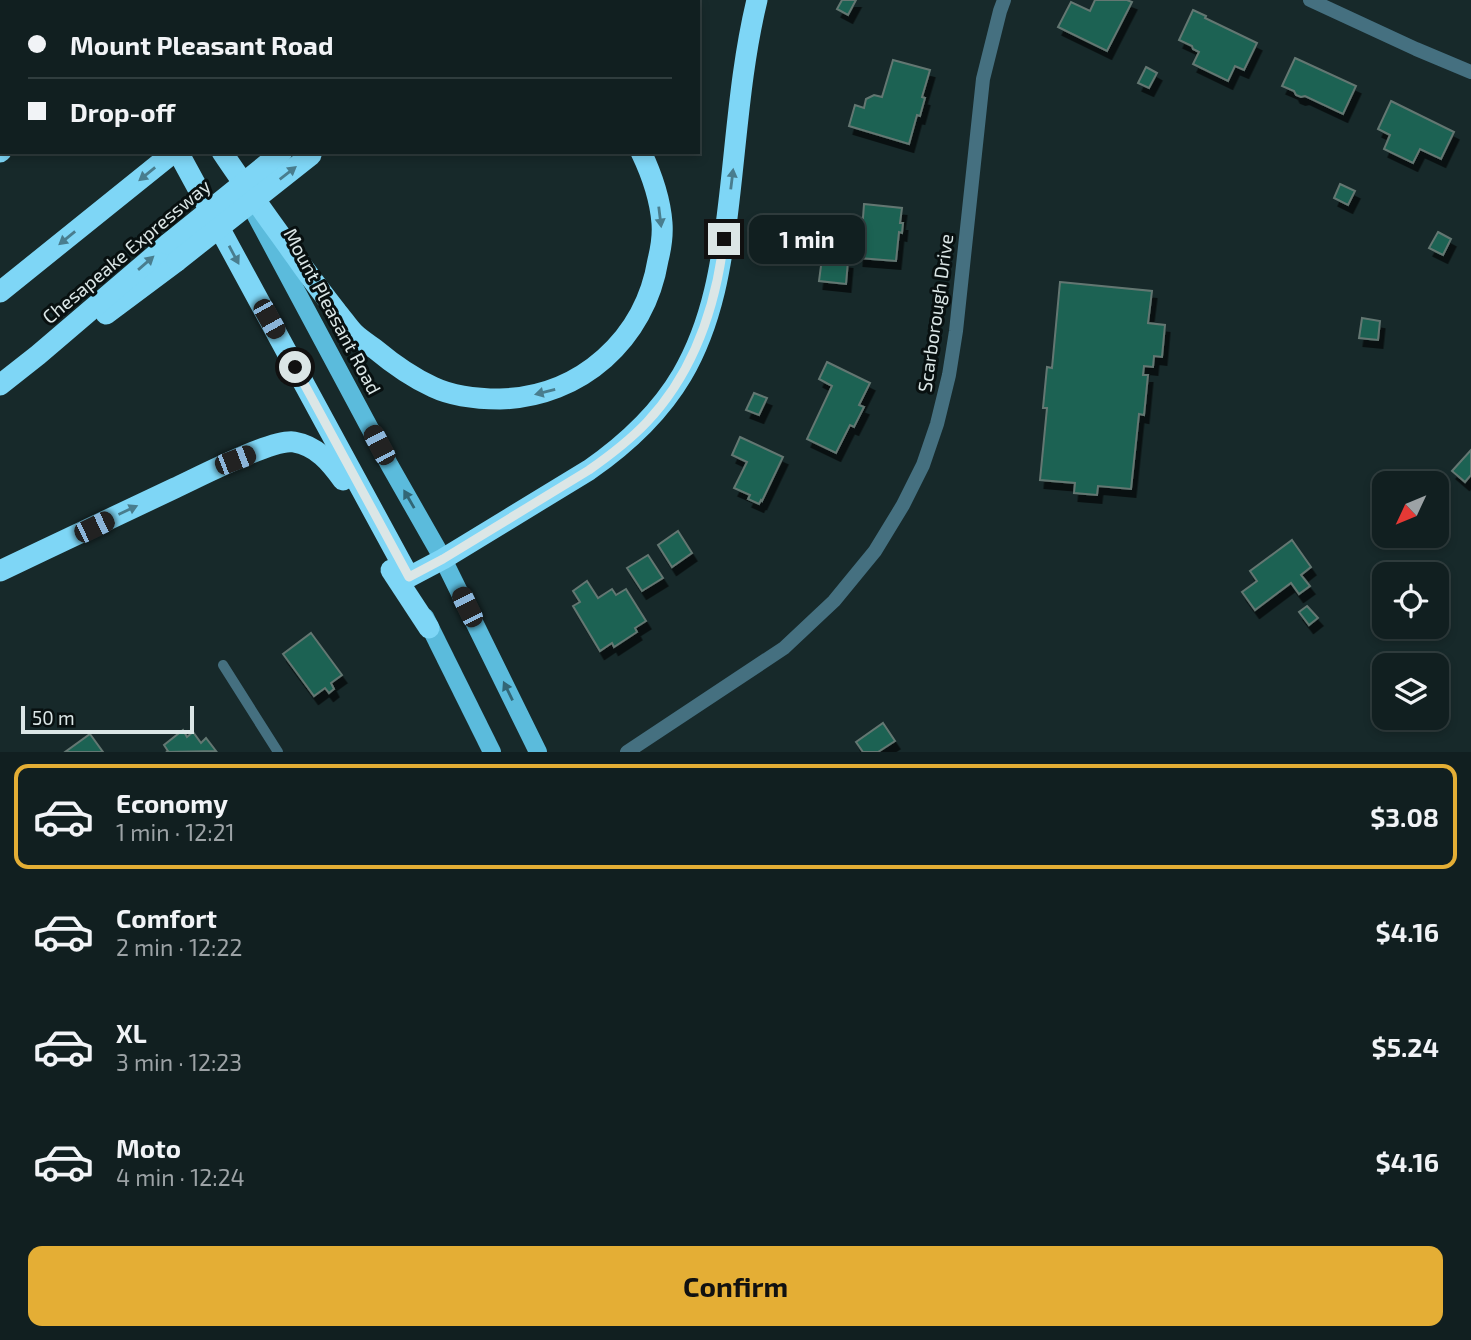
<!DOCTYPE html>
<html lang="en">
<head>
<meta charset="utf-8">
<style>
  body { margin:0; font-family:"Exo 2",sans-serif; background:#1a2729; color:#f1f3f6; height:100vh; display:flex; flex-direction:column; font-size:26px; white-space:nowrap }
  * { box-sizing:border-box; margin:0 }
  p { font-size:23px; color:#9ca2a5 }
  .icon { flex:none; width:38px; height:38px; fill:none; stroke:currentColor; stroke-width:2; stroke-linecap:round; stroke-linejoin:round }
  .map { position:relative; height:752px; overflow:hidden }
  .sheet { display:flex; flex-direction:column; background:#111f20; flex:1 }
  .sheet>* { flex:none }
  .banner { position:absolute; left:0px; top:0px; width:700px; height:154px; box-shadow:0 4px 10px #0003,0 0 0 2px #303d3e; display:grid; align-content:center; height:154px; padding:0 28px; background:#111f20 }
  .needle { width:46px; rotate:226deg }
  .buttons { position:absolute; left:1372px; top:471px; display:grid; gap:14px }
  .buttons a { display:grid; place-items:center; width:77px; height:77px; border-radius:14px; background:#111f20; box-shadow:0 4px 10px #0003,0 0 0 2px #303d3e; font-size:35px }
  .scale { position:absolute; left:21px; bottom:18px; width:173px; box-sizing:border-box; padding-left:7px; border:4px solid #dbe6e6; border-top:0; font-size:19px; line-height:24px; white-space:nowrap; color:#dbe6e6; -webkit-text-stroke:5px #081010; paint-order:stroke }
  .end { position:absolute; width:32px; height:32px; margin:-16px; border:9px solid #dbe6e6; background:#111; box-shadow:0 0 0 4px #111 }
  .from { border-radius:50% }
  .bubble { position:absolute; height:49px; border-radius:14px; background:#111f20; box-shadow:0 4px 10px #0003,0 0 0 2px #303d3e; font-size:23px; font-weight:700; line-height:49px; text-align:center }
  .car { position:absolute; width:21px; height:42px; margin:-21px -10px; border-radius:9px; box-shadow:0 0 5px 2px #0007; background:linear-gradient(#222 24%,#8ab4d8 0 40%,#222 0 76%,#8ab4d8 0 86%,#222 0) }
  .banner b { display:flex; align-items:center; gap:24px; height:66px; font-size:26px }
  .banner b+b { border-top:2px solid #303d3e }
  .banner i { width:18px; height:18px; background:#f1f3f6 }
  ul { padding:12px 0 0; list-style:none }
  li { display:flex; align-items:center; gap:21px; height:105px; margin:0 14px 10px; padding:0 14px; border:4px solid transparent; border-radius:14px }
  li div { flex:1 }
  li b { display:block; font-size:26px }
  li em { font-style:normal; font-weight:700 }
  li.on { border-color:#e4ae35 }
  li>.icon { width:63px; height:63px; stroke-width:1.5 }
  .primary-button { display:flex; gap:14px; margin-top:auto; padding:14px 28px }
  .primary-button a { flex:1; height:80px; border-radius:14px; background:#e4ae35; color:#111; font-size:28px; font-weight:700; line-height:80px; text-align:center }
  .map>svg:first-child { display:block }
  .building { fill:#1c6253; stroke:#647772; stroke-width:2; filter:url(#shadow) }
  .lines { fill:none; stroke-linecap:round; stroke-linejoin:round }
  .lane { stroke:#457080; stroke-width:10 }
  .street { stroke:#457080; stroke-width:14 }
  .primary { stroke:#5bbbdc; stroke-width:18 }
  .highway { stroke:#7ed6f6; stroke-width:21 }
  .highway-bridge { stroke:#7ed6f6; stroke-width:21 }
  .oneway { fill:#497d8e }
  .oneway2 { fill:#326676 }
  .route { stroke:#dbe6e6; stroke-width:9 }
  .labels { text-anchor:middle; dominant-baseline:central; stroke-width:6; stroke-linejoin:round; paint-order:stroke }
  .street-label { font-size:19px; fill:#dbe6e6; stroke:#081010 }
</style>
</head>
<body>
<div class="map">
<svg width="1471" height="752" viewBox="0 0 1471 752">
  <defs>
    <filter id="shadow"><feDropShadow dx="4.5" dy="8" stdDeviation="0" flood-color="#0009"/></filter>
  </defs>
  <rect width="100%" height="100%" fill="#17292a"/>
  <!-- building -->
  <g class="building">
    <polygon points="842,0 856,0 848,15 837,9"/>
    <polygon points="1095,0 1127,0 1132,2 1107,51 1058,27 1071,2 1090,11"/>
    <polygon points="1193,10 1206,16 1205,18 1257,43 1244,70 1235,66 1228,81 1193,64 1199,52 1193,49 1192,46 1179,40"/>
    <polygon points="1295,58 1356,86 1343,114 1305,96 1301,97 1296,95 1294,91 1282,86"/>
    <polygon points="893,60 930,70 922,97 925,98 920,116 917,115 909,144 849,126 855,105 864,108 866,99 874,95 882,97"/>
    <polygon points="1146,67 1157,73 1149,88 1138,83"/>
    <polygon points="1391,101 1454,132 1441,159 1420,149 1413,163 1384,149 1390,135 1378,129"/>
    <polygon points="1340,184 1355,191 1348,205 1334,198"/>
    <polygon points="864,204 902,208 900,223 903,223 902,233 899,232 896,261 859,258 860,242 847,241 849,217 863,218"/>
    <polygon points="1438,232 1451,239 1443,255 1429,248"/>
    <polygon points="822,258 848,261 846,284 819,281"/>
    <polygon points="1060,282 1152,291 1148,323 1165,325 1162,357 1154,356 1153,367 1144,366 1143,375 1148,375 1144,415 1139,414 1131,489 1098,486 1097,495 1074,493 1075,483 1040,480 1047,408 1043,408 1047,367 1052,368"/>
    <polygon points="1362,318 1380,321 1378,340 1359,338"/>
    <polygon points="827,362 870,383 859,405 864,407 854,427 850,425 836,453 807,439 832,386 819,379"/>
    <polygon points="754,393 767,398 759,415 746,410"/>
    <polygon points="740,437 783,457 762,501 761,500 759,504 748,499 750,495 734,488 747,462 732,455"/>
    <polygon points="1471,450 1471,475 1465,482 1452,471"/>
    <polygon points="678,531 692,553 672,567 658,545"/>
    <polygon points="1292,540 1311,567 1301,575 1310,586 1299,594 1291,583 1255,610 1242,592 1257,581 1250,571"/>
    <polygon points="648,555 663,578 642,591 627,568"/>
    <polygon points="587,581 598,598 612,589 616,595 626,589 646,621 635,628 637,632 614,647 612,643 600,651 573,606 580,602 573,591"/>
    <polygon points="1307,606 1318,618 1309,625 1299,612"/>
    <polygon points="311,633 342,675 331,683 334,689 329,693 325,688 314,696 283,654"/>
    <polygon points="883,723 895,741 878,752 863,752 856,742"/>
    <polygon points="183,730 187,737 193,732 201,743 206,738 216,751 166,752 168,751 164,745"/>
    <polygon points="90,734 103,752 65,752"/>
  </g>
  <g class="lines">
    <!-- lane -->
    <polyline class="lane" points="223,665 278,752"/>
    <!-- street -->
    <g class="street">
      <polyline points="1310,0 1416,49 1471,72"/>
      <polyline points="627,752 784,648 834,601 875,551 903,505 923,465 937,424 949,375 956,331 983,79 1000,11 1004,0"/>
    </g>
    <!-- primary -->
    <g class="primary">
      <polyline points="254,212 390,466 443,559 538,752"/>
      <polyline points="425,617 492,752"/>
    </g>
    <!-- highway -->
    <g class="highway">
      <polyline points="64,0 65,2"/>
      <polyline points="96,0 97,2"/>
      <polyline points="138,2 139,0"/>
      <polyline points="360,2 363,0"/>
      <polyline points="473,2 475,0"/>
      <polyline points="0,130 2,128"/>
      <polyline points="0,152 2,150"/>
      <path d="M178 152 409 577 443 559 589 470C625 445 659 414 682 375 713 322 722 262 729 201 737 134 741 66 757 0"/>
      <path d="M222 152C246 188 271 222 296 257 309 276 323 294 337 312 343 319 348 327 354 333 360 339 368 344 375 349 393 364 411 377 433 387 454 397 477 399 500 399 581 397 645 339 658 260 661 248 663 236 662 223 660 197 652 175 641 152"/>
      <polyline points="0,292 174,152"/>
      <polyline points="106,314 177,261"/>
      <polyline points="0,385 38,355 168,244"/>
      <polyline points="391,570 429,628"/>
      <path d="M0 571C58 543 116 516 175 488 197 478 273 438 294 442 317 446 330 462 343 480"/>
    </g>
    <!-- highway-bridge -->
    <g class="highway-bridge">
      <polyline points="168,244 282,152"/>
      <polyline points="177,261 311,155"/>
    </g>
  </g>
  <!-- one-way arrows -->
  <defs><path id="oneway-solid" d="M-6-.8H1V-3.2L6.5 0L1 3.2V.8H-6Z" transform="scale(1.75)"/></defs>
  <g class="oneway">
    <use href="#oneway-solid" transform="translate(288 173) rotate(-38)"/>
    <use href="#oneway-solid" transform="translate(147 174) rotate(141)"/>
    <use href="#oneway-solid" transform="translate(732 179) rotate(-83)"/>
    <use href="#oneway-solid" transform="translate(660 217) rotate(83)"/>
    <use href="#oneway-solid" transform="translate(67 238) rotate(141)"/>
    <use href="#oneway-solid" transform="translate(234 255) rotate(62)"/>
    <use href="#oneway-solid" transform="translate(146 263) rotate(-41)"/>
    <use href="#oneway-solid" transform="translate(545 392) rotate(166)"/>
    <use href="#oneway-solid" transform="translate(128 510) rotate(-25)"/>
  </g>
  <g class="oneway2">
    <use href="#oneway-solid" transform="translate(409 499) rotate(-120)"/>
    <use href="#oneway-solid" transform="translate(508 691) rotate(-116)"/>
  </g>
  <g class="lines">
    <!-- route -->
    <path class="route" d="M295 367 409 577 443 559 589 470C609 456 630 440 647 422 694 372 716 306 724 239"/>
  </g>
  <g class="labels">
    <!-- street labels -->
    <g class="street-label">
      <text transform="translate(126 251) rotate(-40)">Chesapeake Expressway</text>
      <text transform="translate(333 311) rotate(62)">Mount Pleasant Road</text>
      <text transform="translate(935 313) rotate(-82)">Scarborough Drive</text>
    </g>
  </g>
</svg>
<div class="buttons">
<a><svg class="needle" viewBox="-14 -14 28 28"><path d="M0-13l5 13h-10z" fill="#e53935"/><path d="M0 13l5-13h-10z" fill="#9ca2a5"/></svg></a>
<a><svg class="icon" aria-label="locate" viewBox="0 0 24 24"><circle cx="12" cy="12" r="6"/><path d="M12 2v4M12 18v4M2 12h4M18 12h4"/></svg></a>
<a><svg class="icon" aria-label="layers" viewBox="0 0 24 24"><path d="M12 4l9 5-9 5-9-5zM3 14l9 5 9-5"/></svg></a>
</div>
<div class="scale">50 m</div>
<i class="end from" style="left:295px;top:367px"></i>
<i class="end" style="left:724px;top:239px"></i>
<div class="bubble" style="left:749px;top:215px;width:116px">1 min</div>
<i class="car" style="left:269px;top:319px;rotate:151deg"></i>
<i class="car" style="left:379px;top:445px;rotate:332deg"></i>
<i class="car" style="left:235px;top:460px;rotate:69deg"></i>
<i class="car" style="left:94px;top:527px;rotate:64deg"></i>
<i class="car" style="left:467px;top:607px;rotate:334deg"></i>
<div class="banner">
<b><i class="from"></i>Mount Pleasant Road</b>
<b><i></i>Drop-off</b>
</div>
</div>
<section class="sheet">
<ul>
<li class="on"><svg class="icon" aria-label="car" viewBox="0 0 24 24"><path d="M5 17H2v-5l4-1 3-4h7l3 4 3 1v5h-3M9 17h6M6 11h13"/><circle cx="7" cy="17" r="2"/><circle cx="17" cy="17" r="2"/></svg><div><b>Economy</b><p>1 min · 12:21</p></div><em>$3.08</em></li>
<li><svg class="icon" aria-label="car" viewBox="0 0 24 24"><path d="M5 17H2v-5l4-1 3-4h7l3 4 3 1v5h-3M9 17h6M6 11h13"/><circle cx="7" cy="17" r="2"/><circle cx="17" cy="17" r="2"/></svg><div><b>Comfort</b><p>2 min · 12:22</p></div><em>$4.16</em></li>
<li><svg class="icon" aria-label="car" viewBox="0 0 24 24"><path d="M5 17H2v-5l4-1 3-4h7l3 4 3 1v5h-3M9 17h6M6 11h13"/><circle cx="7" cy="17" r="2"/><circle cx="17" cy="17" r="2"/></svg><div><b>XL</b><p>3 min · 12:23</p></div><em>$5.24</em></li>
<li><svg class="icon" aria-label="car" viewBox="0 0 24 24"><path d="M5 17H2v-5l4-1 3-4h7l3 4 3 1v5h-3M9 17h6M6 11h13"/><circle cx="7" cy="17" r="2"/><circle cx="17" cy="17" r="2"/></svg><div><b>Moto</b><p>4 min · 12:24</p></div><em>$4.16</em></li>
</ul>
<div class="primary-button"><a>Confirm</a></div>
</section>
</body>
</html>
